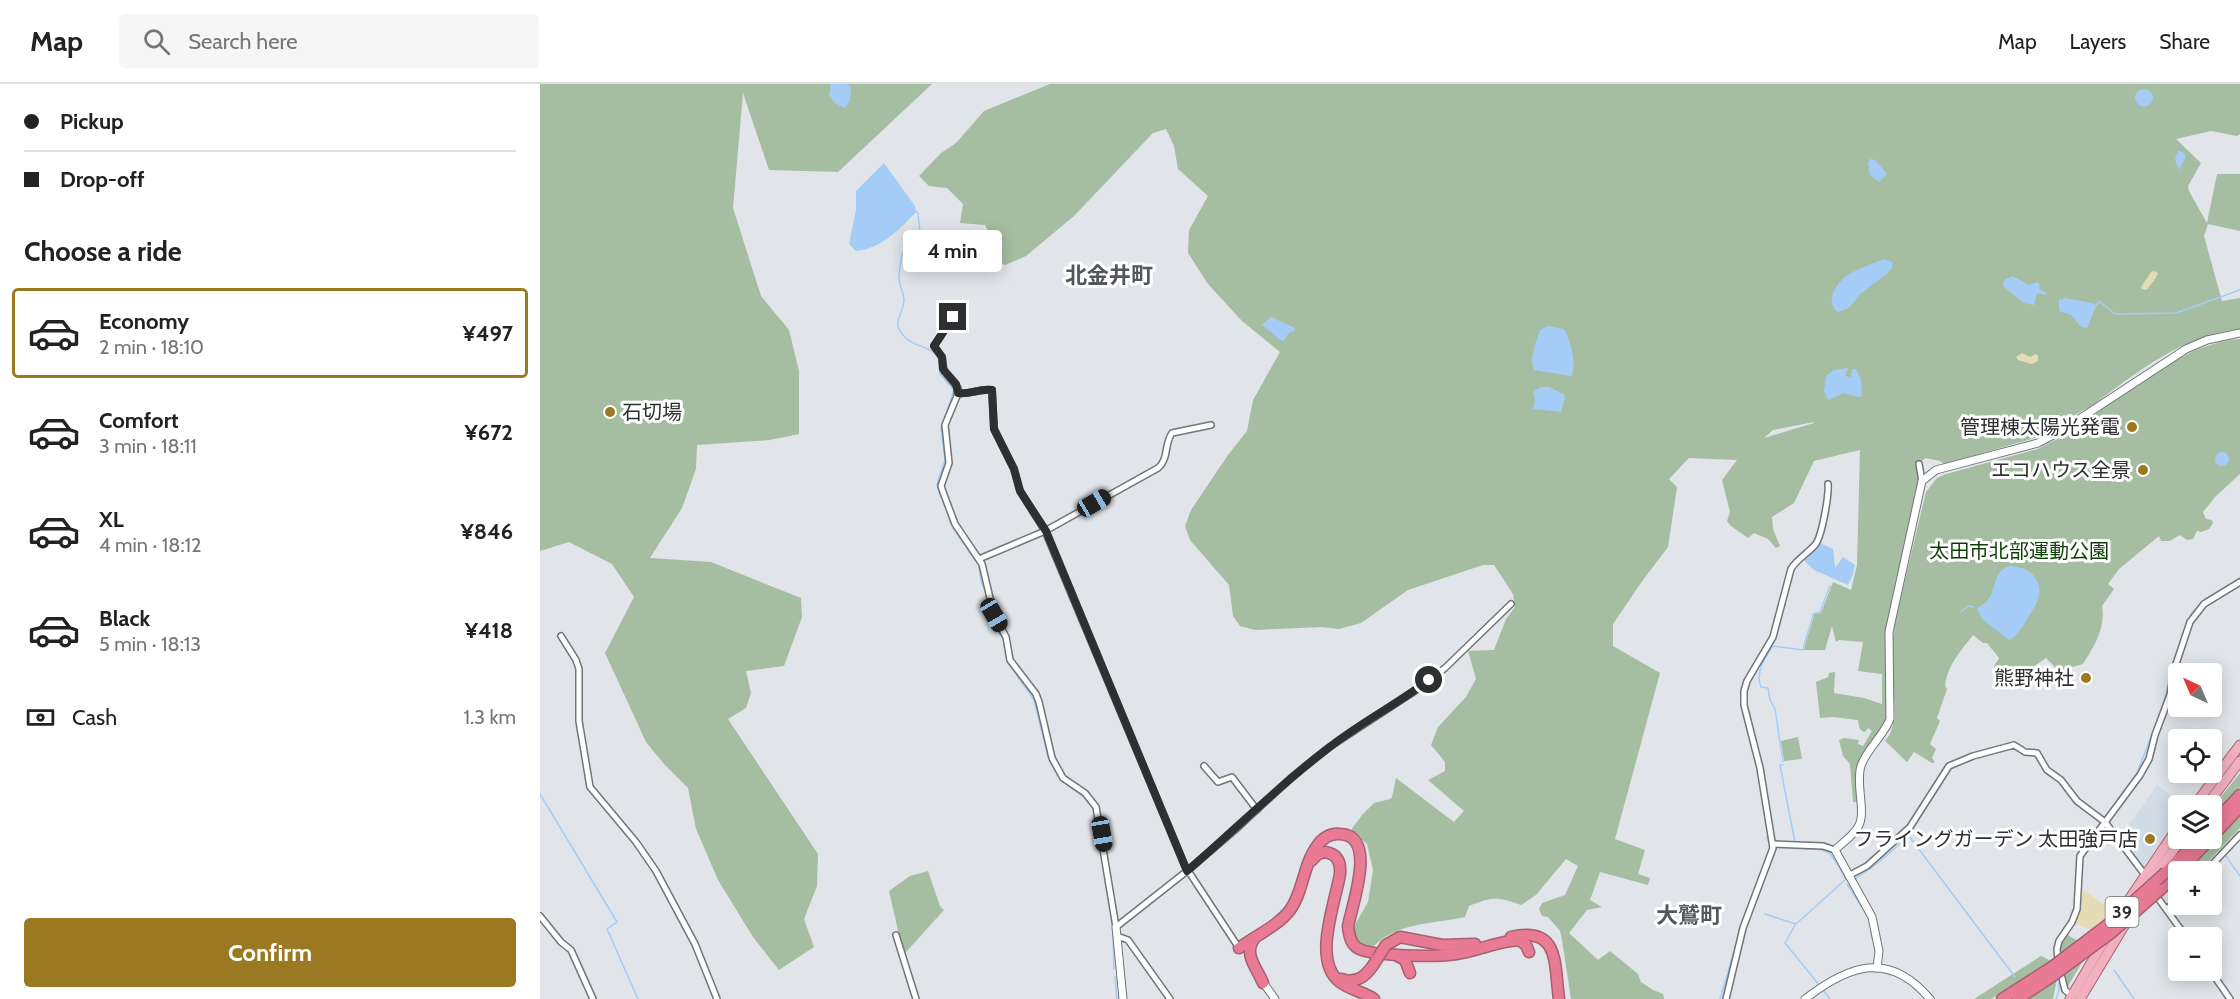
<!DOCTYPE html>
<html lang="en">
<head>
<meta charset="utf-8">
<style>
  body { margin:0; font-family:Cabin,"Noto Sans JP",sans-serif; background:#f6f6f6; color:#222; height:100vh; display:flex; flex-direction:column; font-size:22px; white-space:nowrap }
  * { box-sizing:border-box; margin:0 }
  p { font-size:20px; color:#767676 }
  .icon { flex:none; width:33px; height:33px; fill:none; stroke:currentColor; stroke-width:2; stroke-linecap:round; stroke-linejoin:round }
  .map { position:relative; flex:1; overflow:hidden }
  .sheet { display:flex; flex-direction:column; background:#fff; width:540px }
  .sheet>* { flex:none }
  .guide { display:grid; align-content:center; height:132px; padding:0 24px; background:#fff }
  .needle { width:39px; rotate:316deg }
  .buttons { position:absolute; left:1628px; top:579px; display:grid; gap:12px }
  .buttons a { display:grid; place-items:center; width:54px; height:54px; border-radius:6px; background:#fff; box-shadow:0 3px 15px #0003; font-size:30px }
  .end { position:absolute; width:27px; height:27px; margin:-14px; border:8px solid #2d2f31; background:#fff; box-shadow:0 0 0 3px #fff }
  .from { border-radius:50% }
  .bubble { position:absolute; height:42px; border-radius:6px; background:#fff; box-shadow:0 3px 15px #0003; font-size:20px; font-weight:700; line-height:42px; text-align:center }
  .car { position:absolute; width:18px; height:36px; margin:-18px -9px; border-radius:8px; box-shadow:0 0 4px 2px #0007; background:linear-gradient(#222 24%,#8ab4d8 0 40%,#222 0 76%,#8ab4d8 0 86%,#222 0) }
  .guide b { display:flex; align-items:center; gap:21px; height:57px; font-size:22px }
  .guide b+b { border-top:2px solid #e0e0e0 }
  .guide i { width:15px; height:15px; background:#222 }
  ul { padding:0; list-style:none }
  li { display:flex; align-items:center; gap:18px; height:90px; margin:0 12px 9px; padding:0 12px; border:3px solid transparent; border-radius:6px }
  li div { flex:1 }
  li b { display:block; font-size:22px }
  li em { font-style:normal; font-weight:700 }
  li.on { border-color:#9b7923 }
  li>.icon { width:54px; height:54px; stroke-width:1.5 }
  h2 { padding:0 24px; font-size:27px; line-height:72px }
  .pay { display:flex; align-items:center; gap:15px; height:66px; padding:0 24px; font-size:22px }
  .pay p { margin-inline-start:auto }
  .primary-button { display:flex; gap:12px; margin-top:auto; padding:12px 24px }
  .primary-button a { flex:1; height:69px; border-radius:6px; background:#9b7923; color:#fff; font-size:24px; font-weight:700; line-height:69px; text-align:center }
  header { display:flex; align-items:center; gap:36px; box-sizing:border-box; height:84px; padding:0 30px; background:#fff; border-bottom:2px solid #e0e0e0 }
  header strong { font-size:28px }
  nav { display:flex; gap:33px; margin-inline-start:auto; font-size:21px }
  .search { width:420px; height:54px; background:#f6f6f6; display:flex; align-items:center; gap:15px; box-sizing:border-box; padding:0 21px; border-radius:6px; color:#767676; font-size:22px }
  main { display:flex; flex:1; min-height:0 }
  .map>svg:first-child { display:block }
  .built { fill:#d2dce7 }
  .green { fill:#a5bda1; fill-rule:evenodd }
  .sand { fill:#e5dcb6 }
  .water { fill:#a5ccf6 }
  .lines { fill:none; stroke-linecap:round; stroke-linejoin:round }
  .stream { stroke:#a5ccf6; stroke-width:1.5 }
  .minor-casing { stroke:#717579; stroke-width:8 }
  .tertiary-casing { stroke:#717579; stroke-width:9 }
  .primary-casing { stroke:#a76071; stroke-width:11 }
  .motorway-casing { stroke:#a76071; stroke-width:13 }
  .minor { stroke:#fff; stroke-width:5 }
  .tertiary { stroke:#fff; stroke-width:7 }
  .primary { stroke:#f1b0be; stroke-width:9 }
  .motorway { stroke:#e87b93; stroke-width:10 }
  .motorway-bridge-casing { stroke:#a76071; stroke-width:13; stroke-linecap:butt }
  .motorway-bridge { stroke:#e87b93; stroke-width:10 }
  .route { stroke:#2d2f31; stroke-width:8 }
  .poi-dot { fill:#9b7923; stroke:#fff; stroke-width:2 }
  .labels { text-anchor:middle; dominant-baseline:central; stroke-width:6; stroke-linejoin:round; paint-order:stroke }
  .shield { fill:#fff; stroke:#6c6d6f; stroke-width:1.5 }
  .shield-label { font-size:18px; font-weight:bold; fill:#2d2f31 }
  .poi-label { font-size:20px; fill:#2d2f31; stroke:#fff; text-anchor:end }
  .park-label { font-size:20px; fill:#0c3f04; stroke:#fff }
  .quarter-label { font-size:22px; font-weight:bold; fill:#53575b; stroke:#fff }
</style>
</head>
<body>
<header>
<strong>Map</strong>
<div class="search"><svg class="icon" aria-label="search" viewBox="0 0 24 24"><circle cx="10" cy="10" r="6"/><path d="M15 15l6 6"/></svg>Search here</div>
<nav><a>Map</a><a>Layers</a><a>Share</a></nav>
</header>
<main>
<section class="sheet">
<div class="guide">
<b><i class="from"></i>Pickup</b>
<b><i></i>Drop-off</b>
</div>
<h2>Choose a ride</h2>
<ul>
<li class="on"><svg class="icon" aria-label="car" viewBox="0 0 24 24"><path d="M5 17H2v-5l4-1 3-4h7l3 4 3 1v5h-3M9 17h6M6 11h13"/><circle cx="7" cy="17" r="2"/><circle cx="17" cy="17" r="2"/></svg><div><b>Economy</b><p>2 min · 18:10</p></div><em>¥497</em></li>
<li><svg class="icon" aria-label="car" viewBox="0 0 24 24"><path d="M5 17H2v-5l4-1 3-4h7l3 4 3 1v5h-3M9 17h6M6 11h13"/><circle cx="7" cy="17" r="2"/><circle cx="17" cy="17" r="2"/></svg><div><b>Comfort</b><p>3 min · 18:11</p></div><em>¥672</em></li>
<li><svg class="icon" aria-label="car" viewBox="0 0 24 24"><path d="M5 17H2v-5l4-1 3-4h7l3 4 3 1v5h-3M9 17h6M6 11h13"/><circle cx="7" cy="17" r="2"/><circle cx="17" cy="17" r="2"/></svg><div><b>XL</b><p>4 min · 18:12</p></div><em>¥846</em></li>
<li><svg class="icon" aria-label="car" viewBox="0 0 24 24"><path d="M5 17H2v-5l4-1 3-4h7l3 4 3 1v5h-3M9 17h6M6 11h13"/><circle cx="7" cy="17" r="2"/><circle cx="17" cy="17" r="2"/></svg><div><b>Black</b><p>5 min · 18:13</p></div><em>¥418</em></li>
</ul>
<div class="pay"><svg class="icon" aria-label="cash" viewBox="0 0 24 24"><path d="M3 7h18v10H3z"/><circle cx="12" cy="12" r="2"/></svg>Cash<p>1.3 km</p></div>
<div class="primary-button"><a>Confirm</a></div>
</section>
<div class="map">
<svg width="1700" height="915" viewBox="0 0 1700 915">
  <rect width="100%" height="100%" fill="#e1e5ea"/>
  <!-- built -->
  <polygon class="built" points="1617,701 1643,721 1638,722 1638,734 1603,784 1581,752"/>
  <!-- green -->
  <g class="green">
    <polygon points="0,0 392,0 298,88 229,86 203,9 193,124 221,212 249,246 259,287 259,350 230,356 157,361 156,385 142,424 110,474 171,478 261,514 262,533 244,582 206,587 211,609 206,624 188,635 278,770 277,802 264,835 274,863 239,886 213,853 178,796 156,745 148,704 124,680 106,658 65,569 94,513 72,480 29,458 0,467"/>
    <path d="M510 0H1700V50L1697 52 1671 47 1636 55 1661 79 1648 102 1649 107 1667 139 1677 90H1700V147L1668 140 1664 152 1682 217 1700 214V245C1643 250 1595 290 1550 323L1555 330C1597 302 1648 258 1700 255V390L1676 412 1663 428 1666 435 1672 436 1673 439 1669 445 1661 448 1657 447 1653 455 1647 456 1640 451 1630 457H1621L1619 452 1579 485 1568 500 1574 505 1562 522C1566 544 1554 562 1543 580L1519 587 1506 574 1485 589 1482 586 1472 598 1468 599 1465 589H1459L1454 582 1459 574 1447 559H1443L1433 551C1420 568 1408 580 1405 602L1407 605 1397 634 1400 637 1390 660 1396 665 1392 674 1395 678 1392 679 1374 668 1367 678 1345 657 1350 650 1355 634 1352 564 1355 538 1386 408 1397 394 1406 390 1498 365 1517 355 1553 331 1547 324 1498 353 1404 380 1400 377 1386 374 1380 378 1379 403 1346 544 1345 563 1350 632 1322 674 1319 718H1313L1310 680 1303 672 1299 656 1304 654 1319 656 1318 660 1323 662 1332 647 1328 644 1325 648C1319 647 1319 642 1318 636L1293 633 1280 634 1276 598 1288 593 1289 589 1295 588 1294 609 1324 614 1342 620V590L1318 587 1323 558 1299 556 1296 558 1292 542 1285 566H1264C1266 553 1272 544 1274 530L1281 529 1293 498 1311 506 1317 481 1320 366 1274 377 1254 419 1232 433 1233 445 1240 462 1236 464 1228 455 1214 449 1208 454 1191 442 1187 437 1190 428 1182 396 1197 376 1149 374 1129 395 1137 403 1128 463 1103 496 1073 540V562L1120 589 1075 755 1105 766 1098 790 1110 794 1108 801 1060 788 1050 816 1062 823 1047 826 1029 849 1058 876 1070 867 1098 890 1101 898 1113 906 1123 910 1124 915H1031L1022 856 1020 847 1008 833 1002 832 999 825 1002 819 1025 811 1038 782 1026 775 996 811 981 821C957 812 951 813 929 822L925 833C893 840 857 838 833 863 821 862 815 855 813 844L828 818 833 786 827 760 811 746 822 731 834 719 850 715 852 713 856 694 914 738 924 727 888 696 905 687V678L891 661 898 643 926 613 936 595 928 567 954 566 966 535 975 523 973 510 954 481H943L868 506 821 539 799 545 782 543 715 546 700 542 693 532 689 501 650 456 645 442 651 426 688 371 707 347 713 316 740 268 702 237 668 200 648 169 649 146 668 112 638 85 634 62 626 45 613 49 534 132 486 172 465 181 449 175 456 163 445 141 420 139 423 120 407 104 389 102 379 92 401 69 416 59 444 27ZM1274 338V339L1224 354 1233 346Z"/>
    <polygon points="1258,653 1262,675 1244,677 1241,657"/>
    <polygon points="1700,689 1700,703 1671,735 1671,725"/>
    <polygon points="1700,732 1700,744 1663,783 1658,787 1647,787"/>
    <polygon points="388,787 400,822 404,826 366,868 363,868 349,807 370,792"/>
    <polygon points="1526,850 1538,857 1520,871 1521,857"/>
    <polygon points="1501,872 1511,877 1451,915 1434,915"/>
    <polygon points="1544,875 1528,902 1526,901 1524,890"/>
    <polygon points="1517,895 1513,915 1488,915"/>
  </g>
  <!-- sand -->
  <g class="sand">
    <path d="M1614 187 1618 189C1618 191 1608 205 1606 206L1602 205 1601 203 1611 188Z"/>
    <polygon points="1482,269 1490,273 1496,270 1498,272 1498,277 1492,280 1478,276 1476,273"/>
    <polygon points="1541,807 1545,807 1573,827 1551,846 1535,839 1540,826"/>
  </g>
  <!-- water -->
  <g class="water">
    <polygon points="291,0 307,0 311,4 310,17 305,24 295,19 289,11"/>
    <circle cx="1604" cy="14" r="9"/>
    <polygon points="1638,66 1644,69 1646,73 1639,86 1635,76"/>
    <polygon points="1330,75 1335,76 1347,90 1339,98 1330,91 1328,79"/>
    <path d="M344 79 375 122 376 128C360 145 341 165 316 167L309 160 316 126V107Z"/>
    <path d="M1344 175 1353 178 1352 184 1347 190 1320 210 1309 224 1298 228C1285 219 1295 201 1305 193 1310 188 1336 178 1344 175Z"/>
    <polygon points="1473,192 1489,201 1498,198 1500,201 1499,205 1507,209 1506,211 1497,209 1494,221 1484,219 1463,202 1464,196"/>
    <polygon points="1525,214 1552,219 1556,222 1547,244 1541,243 1531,231 1519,227 1519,216"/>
    <polygon points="731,233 755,244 755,246 748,250 744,257 740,256 722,241"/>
    <path d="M1008 242 1024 245C1030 256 1038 282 1031 292L994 286C989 275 995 261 999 249L1000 246Z"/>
    <polygon points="1308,284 1305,292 1311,293 1312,285 1316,285 1321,296 1322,312 1317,313 1304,309 1288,316 1284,307 1286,292 1294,286"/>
    <polygon points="1001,303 1009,303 1024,310 1025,314 1021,328 993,325 995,317 993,308"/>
    <circle cx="1682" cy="375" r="7"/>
    <polygon points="1280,459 1293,465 1295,484 1303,473 1315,481 1313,490 1308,501 1274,486 1263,475"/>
    <path d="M1469 482C1477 482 1484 484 1491 489 1507 504 1497 520 1487 535 1483 543 1477 552 1469 556L1442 535 1437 524C1461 513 1448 490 1469 482Z"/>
  </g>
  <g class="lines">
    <!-- stream -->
    <g class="stream">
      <path d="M374 126 378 129 381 158 362 170C361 178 359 186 359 194 359 201 364 209 364 217 362 235 349 238 367 255 378 264 391 262 398 274"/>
      <polyline points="1556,222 1559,217 1575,230 1636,229 1700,206"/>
      <polyline points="399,282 400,290 414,306 401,344 405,376 397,400 398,405 403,417"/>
      <polyline points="407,427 410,438"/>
      <polyline points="413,444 437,479"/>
      <polyline points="439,484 441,497 447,512"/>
      <polyline points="449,520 451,536 464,556 467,577 494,616 509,676 521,696 546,715"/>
      <polyline points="1421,528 1428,522 1433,523"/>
      <polyline points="1625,616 1632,581 1651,530 1665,515 1700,494"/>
      <path d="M1243 678 1235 625 1230 616 1228 604 1221 603C1215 590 1225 573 1233 562L1263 566C1265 553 1271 543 1273 530L1280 528 1290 502"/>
      <polyline points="1243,681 1240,681 1255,758"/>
      <polyline points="0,710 77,838 67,845 98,915"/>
      <polyline points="1564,735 1597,689 1617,637"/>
      <polyline points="1227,753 1230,761"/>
      <polyline points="1240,763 1256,764"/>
      <path d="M1257 764C1290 767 1287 761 1304 792"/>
      <polyline points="1686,772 1700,792"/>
      <polyline points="1315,795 1338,779 1369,752 1475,893"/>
      <polyline points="1307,800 1329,834 1332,855"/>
      <polyline points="1536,801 1538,769 1561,738"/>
      <polyline points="1225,830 1256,840 1305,796"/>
      <polyline points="1255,841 1245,859 1280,902"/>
      <polyline points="573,851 574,885"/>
      <polyline points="1515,876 1515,859 1530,835"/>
      <polyline points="1574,886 1594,915"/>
      <polyline points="575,893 577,915"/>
      <polyline points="1283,906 1290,915"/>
      <polyline points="1180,915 1201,844"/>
      <polyline points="1516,915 1519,906 1519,892"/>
    </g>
    <defs>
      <g id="minor">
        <polyline points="422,225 413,233 394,262 402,273 404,287 418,304 417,312 405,341 409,379 401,402 403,408 415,440 442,480 454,531 466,553 470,576 496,610 499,618 512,674 523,694 545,709 556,723 576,843 647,787 695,746 753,692 788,664 872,609 905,584 971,520"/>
        <path d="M418 309C429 311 440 304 452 306L454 345 474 385 480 407 505 447 645 782 697 861"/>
        <polyline points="1379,380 1382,397"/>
        <path d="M439 475 505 447 618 384C629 375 624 360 632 349L671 341"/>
        <polyline points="21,552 36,576 39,585 39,637 50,703 96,758 116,787 155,860 177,915"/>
        <polyline points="664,682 678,698 692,693 717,726"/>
        <polyline points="1233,760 1283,762 1295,766"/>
        <polyline points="1665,788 1700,751"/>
        <polyline points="1308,792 1327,782 1370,743 1409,682 1433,672 1474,661 1485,668 1497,669 1507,686 1521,696 1537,717 1565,738 1605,791"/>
        <polyline points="1615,810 1647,854"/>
        <polyline points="1627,825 1638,814"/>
        <polyline points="0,832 21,858 31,866 53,915"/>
        <polyline points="356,851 376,915"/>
        <polyline points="577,852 588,856 630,915"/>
        <polyline points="1518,877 1517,865 1519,857 1532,838 1537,825 1540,772 1600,691 1609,675 1615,651 1630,611 1635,583 1650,538 1664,520 1700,498"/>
        <polyline points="1520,886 1525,906 1532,912"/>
        <polyline points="1670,886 1690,915"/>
        <path d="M1186 915 1203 844 1233 764 1220 684 1204 621V607L1207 597 1233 553 1251 485C1257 475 1267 470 1275 461 1282 453 1289 411 1288 400"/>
      </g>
      <g id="tertiary">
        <polyline points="576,843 583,915"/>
        <path d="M1337 884 1339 867 1332 833 1295 766C1302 759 1313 752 1318 743 1327 729 1315 700 1321 682 1327 664 1343 653 1350 635L1349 548 1382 397 1396 386 1498 359 1521 347 1646 265 1667 256 1700 249"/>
        <polyline points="722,897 735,915"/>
        <path d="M1265 915C1309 881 1349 866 1390 915"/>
      </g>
      <g id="primary">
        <polyline points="1654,722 1700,661"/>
        <polyline points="1666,722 1700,677"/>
        <polyline points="1610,799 1642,754"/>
        <polyline points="1586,820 1638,743"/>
        <polyline points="1530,915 1567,852"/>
        <polyline points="1540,915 1587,837"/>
      </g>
      <g id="motorway">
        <polyline points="1671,742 1700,711"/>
        <path d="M771 777 778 770 785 768C797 770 801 778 800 790 795 820 772 877 800 898 810 906 824 908 834 915"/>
        <polyline points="1626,788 1660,754"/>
        <polyline points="1639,788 1700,723"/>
        <polyline points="1620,806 1638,789"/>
        <path d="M971 853C1020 842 1014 879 1019 915"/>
        <path d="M714 855C703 870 717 884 723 899"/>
        <polyline points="846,861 860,853 902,861 935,860"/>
        <path d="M699 864C715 852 738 842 750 826 763 809 763 781 777 762 782 755 790 749 800 750 838 751 812 821 808 842 809 850 810 858 816 863 828 873 899 873 916 870 937 867 958 857 979 856L986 861 989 868"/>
        <polyline points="856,871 865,876 870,889"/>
        <path d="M801 895C819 901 829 889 837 875"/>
        <polyline points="1462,915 1512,883"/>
        <polyline points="1478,915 1514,891"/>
      </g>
    </defs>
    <!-- minor casing -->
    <use href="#minor" class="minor-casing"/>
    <!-- tertiary casing -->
    <use href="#tertiary" class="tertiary-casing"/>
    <!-- primary casing -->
    <use href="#primary" class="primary-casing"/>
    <!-- motorway casing -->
    <use href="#motorway" class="motorway-casing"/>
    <!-- minor -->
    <use href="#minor" class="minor"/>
    <!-- tertiary -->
    <use href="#tertiary" class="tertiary"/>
    <!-- primary -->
    <use href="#primary" class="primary"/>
    <!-- motorway -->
    <use href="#motorway" class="motorway"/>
    <defs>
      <g id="motorway-bridge">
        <polyline points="837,875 846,861"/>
        <polyline points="1512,883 1566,842 1626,788"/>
        <polyline points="1514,891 1571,849 1620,806"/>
      </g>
    </defs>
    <!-- motorway-bridge casing -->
    <use href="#motorway-bridge" class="motorway-bridge-casing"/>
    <!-- motorway-bridge -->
    <use href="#motorway-bridge" class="motorway-bridge"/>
  </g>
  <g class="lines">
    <!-- route -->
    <path class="route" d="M413 233 394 262 402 273 403 285 416 300 418 309C429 311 440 304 452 306L454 345 474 385 480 407 506 447 647 787C694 747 737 703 786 666 818 640 856 621 889 596"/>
  </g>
  <!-- markers -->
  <g class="poi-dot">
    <circle cx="70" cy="328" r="6"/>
    <circle cx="1592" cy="343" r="6"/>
    <circle cx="1603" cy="386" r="6"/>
    <circle cx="1546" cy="594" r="6"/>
    <circle cx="1610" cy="755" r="6"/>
  </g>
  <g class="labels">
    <!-- shield labels -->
    <rect class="shield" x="1565.5" y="813" width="33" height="30" rx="4.5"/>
    <g class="shield-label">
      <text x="1582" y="828">39</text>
    </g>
    <!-- poi labels -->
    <g class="poi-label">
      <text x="82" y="328" text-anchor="start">石切場</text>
      <text x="1580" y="343">管理棟太陽光発電</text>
      <text x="1591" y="386">エコハウス全景</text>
      <text x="1534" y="594">熊野神社</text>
      <text x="1598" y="755">フライングガーデン 太田強戸店</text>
    </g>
    <!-- park labels -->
    <g class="park-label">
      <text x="1479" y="467">太田市北部運動公園</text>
    </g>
    <!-- quarter labels -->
    <g class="quarter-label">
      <text x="569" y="191">北金井町</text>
      <text x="1149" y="831">大鷲町</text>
    </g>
  </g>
</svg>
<div class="buttons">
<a><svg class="needle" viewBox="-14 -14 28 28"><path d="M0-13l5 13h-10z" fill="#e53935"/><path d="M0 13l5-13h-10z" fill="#767676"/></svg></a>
<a><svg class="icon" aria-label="locate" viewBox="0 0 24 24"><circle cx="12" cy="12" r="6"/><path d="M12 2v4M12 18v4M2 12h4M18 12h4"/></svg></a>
<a><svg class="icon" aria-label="layers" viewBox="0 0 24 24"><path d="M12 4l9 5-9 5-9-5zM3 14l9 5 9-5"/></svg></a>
<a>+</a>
<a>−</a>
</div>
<i class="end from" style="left:889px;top:596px"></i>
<i class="end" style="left:413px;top:233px"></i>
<div class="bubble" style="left:363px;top:146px;width:99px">4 min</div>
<i class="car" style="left:554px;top:419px;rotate:60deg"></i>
<i class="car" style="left:454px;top:531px;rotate:150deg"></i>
<i class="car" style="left:562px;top:750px;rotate:170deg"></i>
</div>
</main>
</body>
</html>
